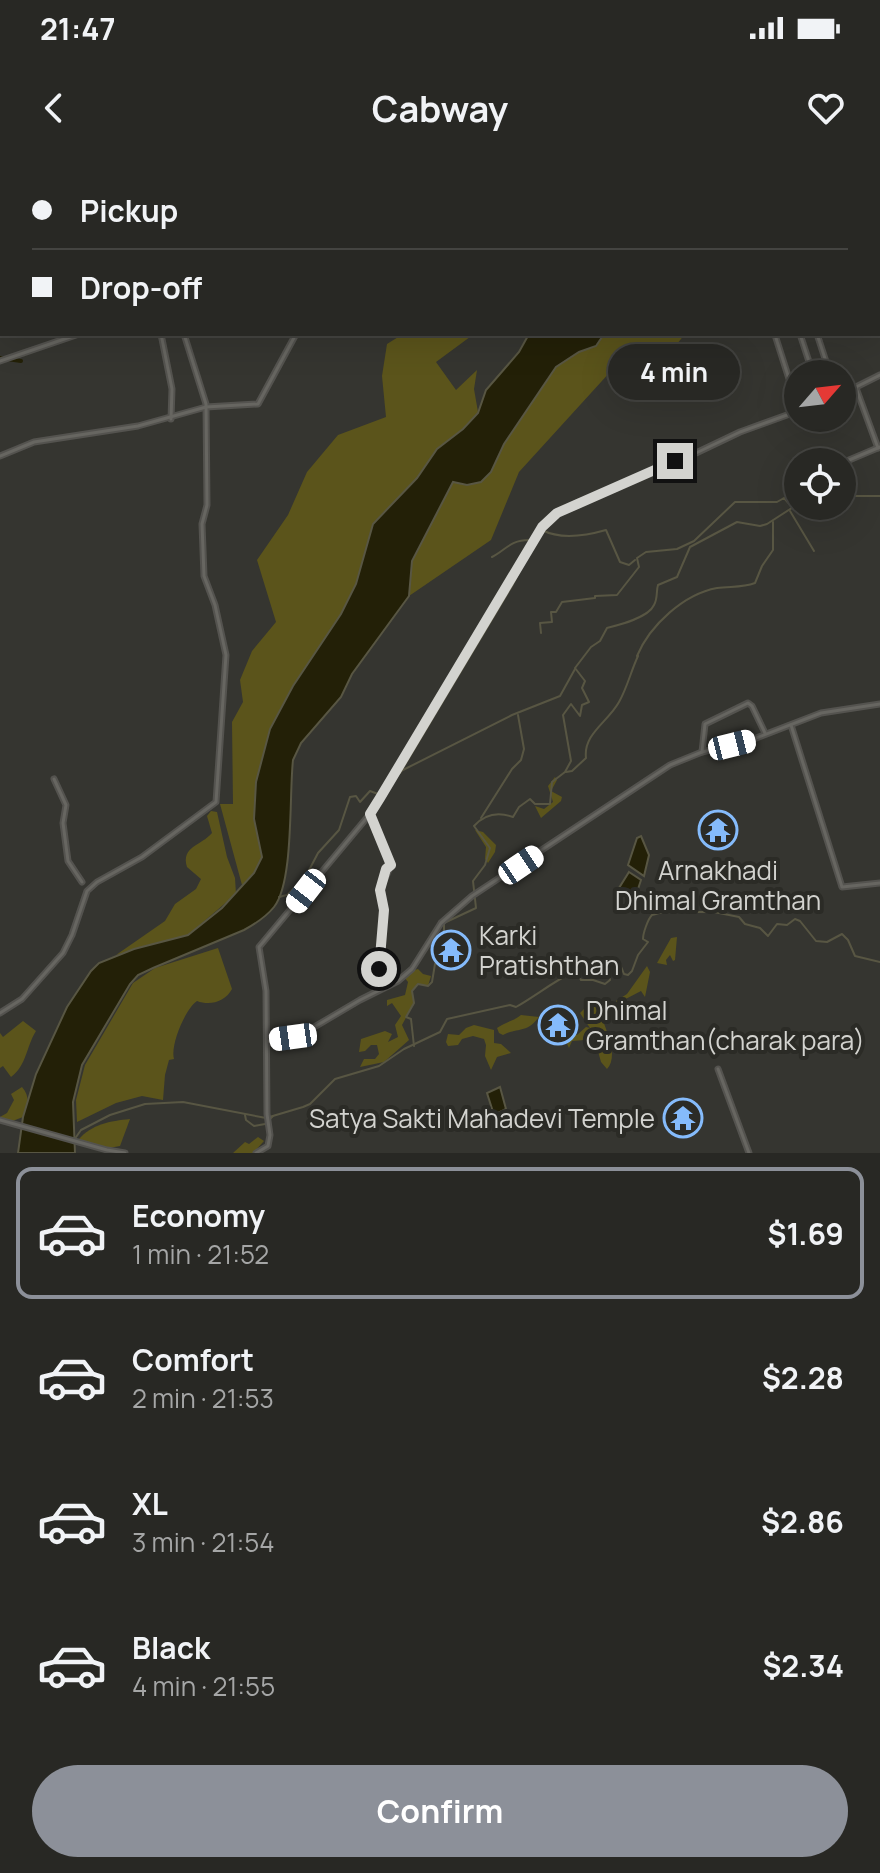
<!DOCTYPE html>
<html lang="en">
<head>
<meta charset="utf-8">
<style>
  body { margin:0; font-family:Manrope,sans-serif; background:#30302c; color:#f1f3f6; height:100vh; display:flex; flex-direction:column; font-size:30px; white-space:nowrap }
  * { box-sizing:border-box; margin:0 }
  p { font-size:26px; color:#a5a6a6 }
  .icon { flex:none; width:44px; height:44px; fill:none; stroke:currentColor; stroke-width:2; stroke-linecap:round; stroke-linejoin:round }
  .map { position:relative; height:993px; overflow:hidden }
  .panel { display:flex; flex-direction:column; background:#282824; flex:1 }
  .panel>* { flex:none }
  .top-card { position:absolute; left:0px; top:0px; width:880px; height:176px; box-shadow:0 8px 32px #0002,0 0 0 2px #444441; display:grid; align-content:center; height:176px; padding:0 32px; background:#282824 }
  .needle { width:52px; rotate:62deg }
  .controls { position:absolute; left:784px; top:200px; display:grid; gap:16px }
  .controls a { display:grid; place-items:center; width:72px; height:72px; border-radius:50%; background:#282824; box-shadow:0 8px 32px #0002,0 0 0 2px #444441; font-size:40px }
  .end { position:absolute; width:36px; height:36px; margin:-18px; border:10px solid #d3d3cf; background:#111; box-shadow:0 0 0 4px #111 }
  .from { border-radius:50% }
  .bubble { position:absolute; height:56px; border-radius:28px; background:#282824; box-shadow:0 8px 32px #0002,0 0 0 2px #444441; font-size:26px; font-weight:700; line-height:56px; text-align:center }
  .car { position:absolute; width:24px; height:48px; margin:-24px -12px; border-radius:10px; box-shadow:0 0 6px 2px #0007; background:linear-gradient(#fff 24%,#345 0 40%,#fff 0 76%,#345 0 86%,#fff 0) }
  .top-card b { display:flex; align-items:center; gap:28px; height:76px; font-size:30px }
  .top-card b+b { border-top:2px solid #444441 }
  .top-card i { width:20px; height:20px; background:#f1f3f6 }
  ul { padding:14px 0 0; list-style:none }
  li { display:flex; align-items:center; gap:24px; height:132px; margin:0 16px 12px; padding:0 16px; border:4px solid transparent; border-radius:16px }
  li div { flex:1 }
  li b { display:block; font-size:30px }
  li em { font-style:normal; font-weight:700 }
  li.selected { border-color:#8c9099 }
  li>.icon { width:72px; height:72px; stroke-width:1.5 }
  .button { display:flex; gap:16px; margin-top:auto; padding:16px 32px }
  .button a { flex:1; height:92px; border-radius:48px; background:#8c9099; color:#fff; font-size:32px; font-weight:700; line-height:92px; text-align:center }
  .status { display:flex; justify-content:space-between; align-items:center; height:56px; padding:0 40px; background:#282824; direction:ltr }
  .status svg { height:22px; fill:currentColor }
  header { display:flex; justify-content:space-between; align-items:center; height:104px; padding:0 32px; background:#282824; font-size:36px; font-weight:700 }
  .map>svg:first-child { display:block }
  .green { fill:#5b541b }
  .water { fill:#232007; stroke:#585643; stroke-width:2 }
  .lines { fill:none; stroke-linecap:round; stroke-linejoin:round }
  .stream { stroke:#585643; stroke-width:2 }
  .canal { stroke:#232007; stroke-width:4 }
  .street-casing { stroke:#54534f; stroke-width:7 }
  .primary-casing { stroke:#54534f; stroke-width:11 }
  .street { stroke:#676661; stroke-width:3 }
  .primary { stroke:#86804b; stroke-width:7 }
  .route { stroke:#d3d3cf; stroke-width:10 }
  .labels { text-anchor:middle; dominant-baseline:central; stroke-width:8; stroke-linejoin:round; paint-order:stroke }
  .poi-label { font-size:26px; fill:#d3d3cf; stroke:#2b2b26; text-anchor:start }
</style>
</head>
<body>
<div class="status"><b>21:47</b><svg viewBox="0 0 49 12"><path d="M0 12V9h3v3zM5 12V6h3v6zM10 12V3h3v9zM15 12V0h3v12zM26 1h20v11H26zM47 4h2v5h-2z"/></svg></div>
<header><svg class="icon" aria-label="back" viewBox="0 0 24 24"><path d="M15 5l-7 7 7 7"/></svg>Cabway<svg class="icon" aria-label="heart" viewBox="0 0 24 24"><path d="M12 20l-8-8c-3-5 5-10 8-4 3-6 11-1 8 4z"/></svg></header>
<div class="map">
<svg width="880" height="993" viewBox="0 0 880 993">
  <rect width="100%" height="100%" fill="#353530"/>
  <!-- green -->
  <g class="green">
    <polygon points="674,0 818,0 670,2"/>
    <polygon points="403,174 474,174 436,202 456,230 477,210 474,229 478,252 463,269 437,289 417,318 373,364 356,424 341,454 293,526 254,659 262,697 254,713 242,725 220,644 233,644 232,562 243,542 240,520 252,491 276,462 257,400 288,355 307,312 338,275 386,257 382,216 387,184"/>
    <polygon points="604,174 685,174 677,184 650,184 632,188 519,312 491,380 409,436 412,401 453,321 467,325 496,302 504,284 556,207 579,192 596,186"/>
    <polygon points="555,617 557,620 551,631 562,637 561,641 541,658 535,646 544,649 553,642 548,626"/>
    <path d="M211 651 217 652 227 697 235 718 236 734 188 775 116 795 165 761 175 744 196 729 201 719 187 707C181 686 201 686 212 673L207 656Z"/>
    <polygon points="475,670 483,672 496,685 495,692 488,703 485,699 486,687"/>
    <polygon points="677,777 675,800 673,801 670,795 666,800 667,805 657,803 671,778"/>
    <path d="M218 788 232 829C225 842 210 846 197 841 185 849 170 886 174 899L169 900 165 915 163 940 142 936 116 943 77 962 76 940 85 905 133 823 155 808Z"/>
    <polygon points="647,806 650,812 645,837 641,831 618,843 616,841 627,834"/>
    <polygon points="418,809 423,814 431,816 428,826 418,824 412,831 414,843 402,865 409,880 384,902 360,907 364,899 375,899 379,894 377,885 371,885 365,891 359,892 361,879 385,871 392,874 388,882 398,877 395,865 401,856 392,843 387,846 387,840 405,835 408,822 404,817 411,811"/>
    <path d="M602 842 605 846 599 850C604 866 620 895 607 909L601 902 592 870 585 880 572 881 569 888 561 871 566 867 577 875 586 867 590 868 580 853 587 846 597 845Z"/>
    <path d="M521 855 539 857C526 874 518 867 503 875L499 873 497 868C505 862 514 861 521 855Z"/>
    <path d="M23 861 36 871C26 887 27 905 11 917L3 906 0 908V873L3 877Z"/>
    <polygon points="474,865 494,870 494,883 501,884 511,893 497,897 491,910 485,896 486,885 484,879 473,876 462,879 458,885 448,886 446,882 448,874 459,875 466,868"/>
    <path d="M22 927C30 936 29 947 23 957L10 962 0 957 7 953 14 940 11 934Z"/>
    <path d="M130 959 120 986 109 988 78 980C92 964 110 961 130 959Z"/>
    <polygon points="258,977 264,981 253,993 233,993 245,982 249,984"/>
  </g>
  <!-- water -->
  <g class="water">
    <path d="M529 174H604L596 186 579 192 556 207 504 284 491 312 481 322 467 325 453 322 412 401 409 436 352 514 341 537 301 583 293 600C289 635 294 722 274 747 266 757 255 764 244 770L153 808 138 815 130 824 82 905 73 942 75 993H18L23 957 36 914 67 847 91 811 99 803 134 789 188 775 222 748 254 713 262 697 254 659 256 622 270 569 293 526 341 454 356 424 373 364 417 318 437 289 463 269 478 253 486 230 519 192Z"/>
    <polygon points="641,676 649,695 644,716 628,705 637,678"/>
    <polygon points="629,712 641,720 635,738 628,740 619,728"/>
    <polygon points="500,927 506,949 494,955 487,933"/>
  </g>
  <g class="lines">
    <!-- stream -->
    <g class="stream">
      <polyline points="842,336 880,336"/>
      <polyline points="790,351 814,391"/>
      <path d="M542 370C561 380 585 376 606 370L620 402 629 405 635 400"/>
      <path d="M492 397C506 390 510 380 529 380"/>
      <polyline points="510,418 539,368"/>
      <polyline points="541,473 540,463 552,462 551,452 556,452 562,442 595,438 595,436 617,435 639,407 637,398 646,392 677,389 694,381 735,342 777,342 784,338 792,347"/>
      <path d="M637 496C650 465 684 434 717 428 730 426 742 428 755 423L762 406 773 390V362"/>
      <polyline points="434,545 451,516"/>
      <path d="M566 612 572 611 586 598C583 574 608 562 619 542 627 528 631 511 638 496"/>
      <polyline points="392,613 400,602"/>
      <polyline points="397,613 512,555 560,536 575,509"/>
      <polyline points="400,613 512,426 535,381"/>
      <polyline points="481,658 512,609 521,600 524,589 518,555"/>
      <polyline points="279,737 287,735 306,716 318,693 339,670 350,637 356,636 360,642 370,631 378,634 392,613"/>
      <path d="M414 886 411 859 406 857 414 843 412 831 418 824 428 826 432 822 435 804 450 780 444 776V763L476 748 473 721 485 705 490 688 474 666C485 654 499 652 513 657L519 647 530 639 535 644H550L552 622 565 612 571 601 563 555 571 544 580 556 582 545 589 542 582 528 585 521 575 508 591 487 600 481 607 468C619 465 648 458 654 445 658 438 656 431 658 425L677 417 690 387 737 362 760 366 767 364 798 344"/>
      <polyline points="245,955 246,960 254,966 265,964 273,956"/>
      <path d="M74 980 81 970 110 955 145 944 183 942 266 958 303 947 310 944 335 919 379 906 404 889 440 872 447 859 510 845 516 847C537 835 551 823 573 812H577L581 820H593L605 824 610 820 608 805 620 804 624 814 628 815 632 811 638 795 648 782 643 779C643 773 648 759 652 755 663 752 673 749 683 747L688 752H714L739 757 745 764 760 768 768 776 777 764 787 765 795 759 800 761 816 781 827 782 842 774 848 780 855 796 880 802"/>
    </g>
    <!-- canal -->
    <polyline class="canal" points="0,198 21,201"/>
    <defs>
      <g id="street">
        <polyline points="111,0 112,2"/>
        <polyline points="206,0 207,2"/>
        <polyline points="248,0 248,2"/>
        <polyline points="261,0 262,2"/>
        <polyline points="407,0 408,2"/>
        <polyline points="453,0 454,2"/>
        <polyline points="470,0 481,0"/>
        <polyline points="515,0 515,2"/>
        <polyline points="539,0 541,2"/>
        <polyline points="567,0 568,2"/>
        <polyline points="582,0 582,2"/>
        <polyline points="20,2 20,0"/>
        <polyline points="359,2 363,0"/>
        <polyline points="395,2 399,0"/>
        <polyline points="525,2 528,0"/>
        <polyline points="878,95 880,100"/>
        <polyline points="878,119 880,117"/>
        <polyline points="878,168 880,173"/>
        <polyline points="161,174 172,229 171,259"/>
        <polyline points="800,174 813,214"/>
        <polyline points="817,174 830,214"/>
        <polyline points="775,175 798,247"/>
        <polyline points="0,201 79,174"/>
        <polyline points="856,228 878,288"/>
        <polyline points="842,234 880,215"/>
        <polyline points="0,296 34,282 138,266 206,247 258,244 296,174"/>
        <polyline points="842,303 880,287"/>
        <polyline points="791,565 842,727 880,723"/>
        <polyline points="702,592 705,564 748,543 752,546 765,573"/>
        <polyline points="54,619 66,645 63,663 68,701 82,722"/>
        <polyline points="370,654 391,705 380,730 384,750 379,811 373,815 376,830"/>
        <polyline points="0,853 22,839 63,793 72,775 87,731 97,722 142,697 216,642 226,495 215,445 204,416 202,364 207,345 206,244 184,174"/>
        <polyline points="268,881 299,876 360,840 398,821 412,809 441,763 472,736 670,605 702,592 751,580 821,553 880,544"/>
        <polyline points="718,909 749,993"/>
        <polyline points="0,960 107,990 125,993"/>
        <polyline points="256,993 268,986 270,975 267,954 266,831 259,787 370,654 542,367 557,353 579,342 617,328 650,311 696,293 740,272 798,251"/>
      </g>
      <g id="primary">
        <polyline points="34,2 44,0"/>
        <polyline points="0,10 2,9"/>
      </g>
    </defs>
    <!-- street casing -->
    <use href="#street" class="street-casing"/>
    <!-- primary casing -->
    <use href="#primary" class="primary-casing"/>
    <!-- street -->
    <use href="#street" class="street"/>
    <!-- primary -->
    <use href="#primary" class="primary"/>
  </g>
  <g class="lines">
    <!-- route -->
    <polyline class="route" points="379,809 384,750 380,730 386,709 391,705 370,654 380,638 542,367 557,353 675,301"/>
  </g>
  <!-- icons -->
  <defs>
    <symbol id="temple-ring" viewBox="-11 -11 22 22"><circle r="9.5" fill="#2b2b26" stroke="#85bbfb" stroke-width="1.5"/><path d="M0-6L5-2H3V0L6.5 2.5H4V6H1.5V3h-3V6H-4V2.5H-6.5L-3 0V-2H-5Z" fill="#85bbfb"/></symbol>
  </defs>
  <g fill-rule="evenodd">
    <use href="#temple-ring" x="696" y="648" width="44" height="44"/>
    <use href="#temple-ring" x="429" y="768" width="44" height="44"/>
    <use href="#temple-ring" x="536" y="843" width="44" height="44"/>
    <use href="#temple-ring" x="661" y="936" width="44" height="44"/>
  </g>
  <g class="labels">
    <!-- poi labels -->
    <g class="poi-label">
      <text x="718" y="710" text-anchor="middle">Arnakhadi<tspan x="718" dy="30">Dhimal Gramthan</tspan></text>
      <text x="479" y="775">Karki<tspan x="479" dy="30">Pratishthan</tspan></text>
      <text x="586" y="850">Dhimal<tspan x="586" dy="30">Gramthan(charak para)</tspan></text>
      <text x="655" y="958" text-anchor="end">Satya Sakti Mahadevi Temple</text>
    </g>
  </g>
</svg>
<div class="controls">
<a><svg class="needle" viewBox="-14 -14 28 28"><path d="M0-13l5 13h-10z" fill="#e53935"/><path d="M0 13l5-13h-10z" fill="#a5a6a6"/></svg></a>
<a><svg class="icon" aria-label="locate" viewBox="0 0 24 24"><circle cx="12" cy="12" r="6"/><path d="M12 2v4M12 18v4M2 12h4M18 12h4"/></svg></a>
</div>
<i class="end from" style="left:379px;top:809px"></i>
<i class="end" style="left:675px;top:301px"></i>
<div class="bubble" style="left:608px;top:184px;width:132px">4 min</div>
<i class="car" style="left:732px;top:585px;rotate:76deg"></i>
<i class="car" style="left:521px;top:705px;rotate:56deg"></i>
<i class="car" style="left:306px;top:731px;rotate:218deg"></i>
<i class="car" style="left:293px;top:877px;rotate:262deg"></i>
<div class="top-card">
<b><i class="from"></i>Pickup</b>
<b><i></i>Drop-off</b>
</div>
</div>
<section class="panel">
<ul>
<li class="selected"><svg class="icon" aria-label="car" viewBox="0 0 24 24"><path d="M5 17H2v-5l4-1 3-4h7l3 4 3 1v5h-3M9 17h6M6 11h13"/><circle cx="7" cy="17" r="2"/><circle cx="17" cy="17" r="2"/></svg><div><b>Economy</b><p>1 min · 21:52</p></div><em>$1.69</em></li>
<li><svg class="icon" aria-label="car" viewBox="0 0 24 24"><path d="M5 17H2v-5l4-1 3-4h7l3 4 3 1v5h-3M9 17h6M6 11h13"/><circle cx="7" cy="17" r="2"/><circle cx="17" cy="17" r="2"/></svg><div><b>Comfort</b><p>2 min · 21:53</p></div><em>$2.28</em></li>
<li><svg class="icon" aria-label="car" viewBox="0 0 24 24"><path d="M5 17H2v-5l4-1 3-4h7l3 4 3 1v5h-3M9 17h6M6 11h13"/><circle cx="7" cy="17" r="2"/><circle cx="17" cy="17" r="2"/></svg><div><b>XL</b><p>3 min · 21:54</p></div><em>$2.86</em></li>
<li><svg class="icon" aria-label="car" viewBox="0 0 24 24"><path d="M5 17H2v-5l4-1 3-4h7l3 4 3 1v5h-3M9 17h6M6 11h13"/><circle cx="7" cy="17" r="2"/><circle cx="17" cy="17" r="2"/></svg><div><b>Black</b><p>4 min · 21:55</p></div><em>$2.34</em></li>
</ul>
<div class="button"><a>Confirm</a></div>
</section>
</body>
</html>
